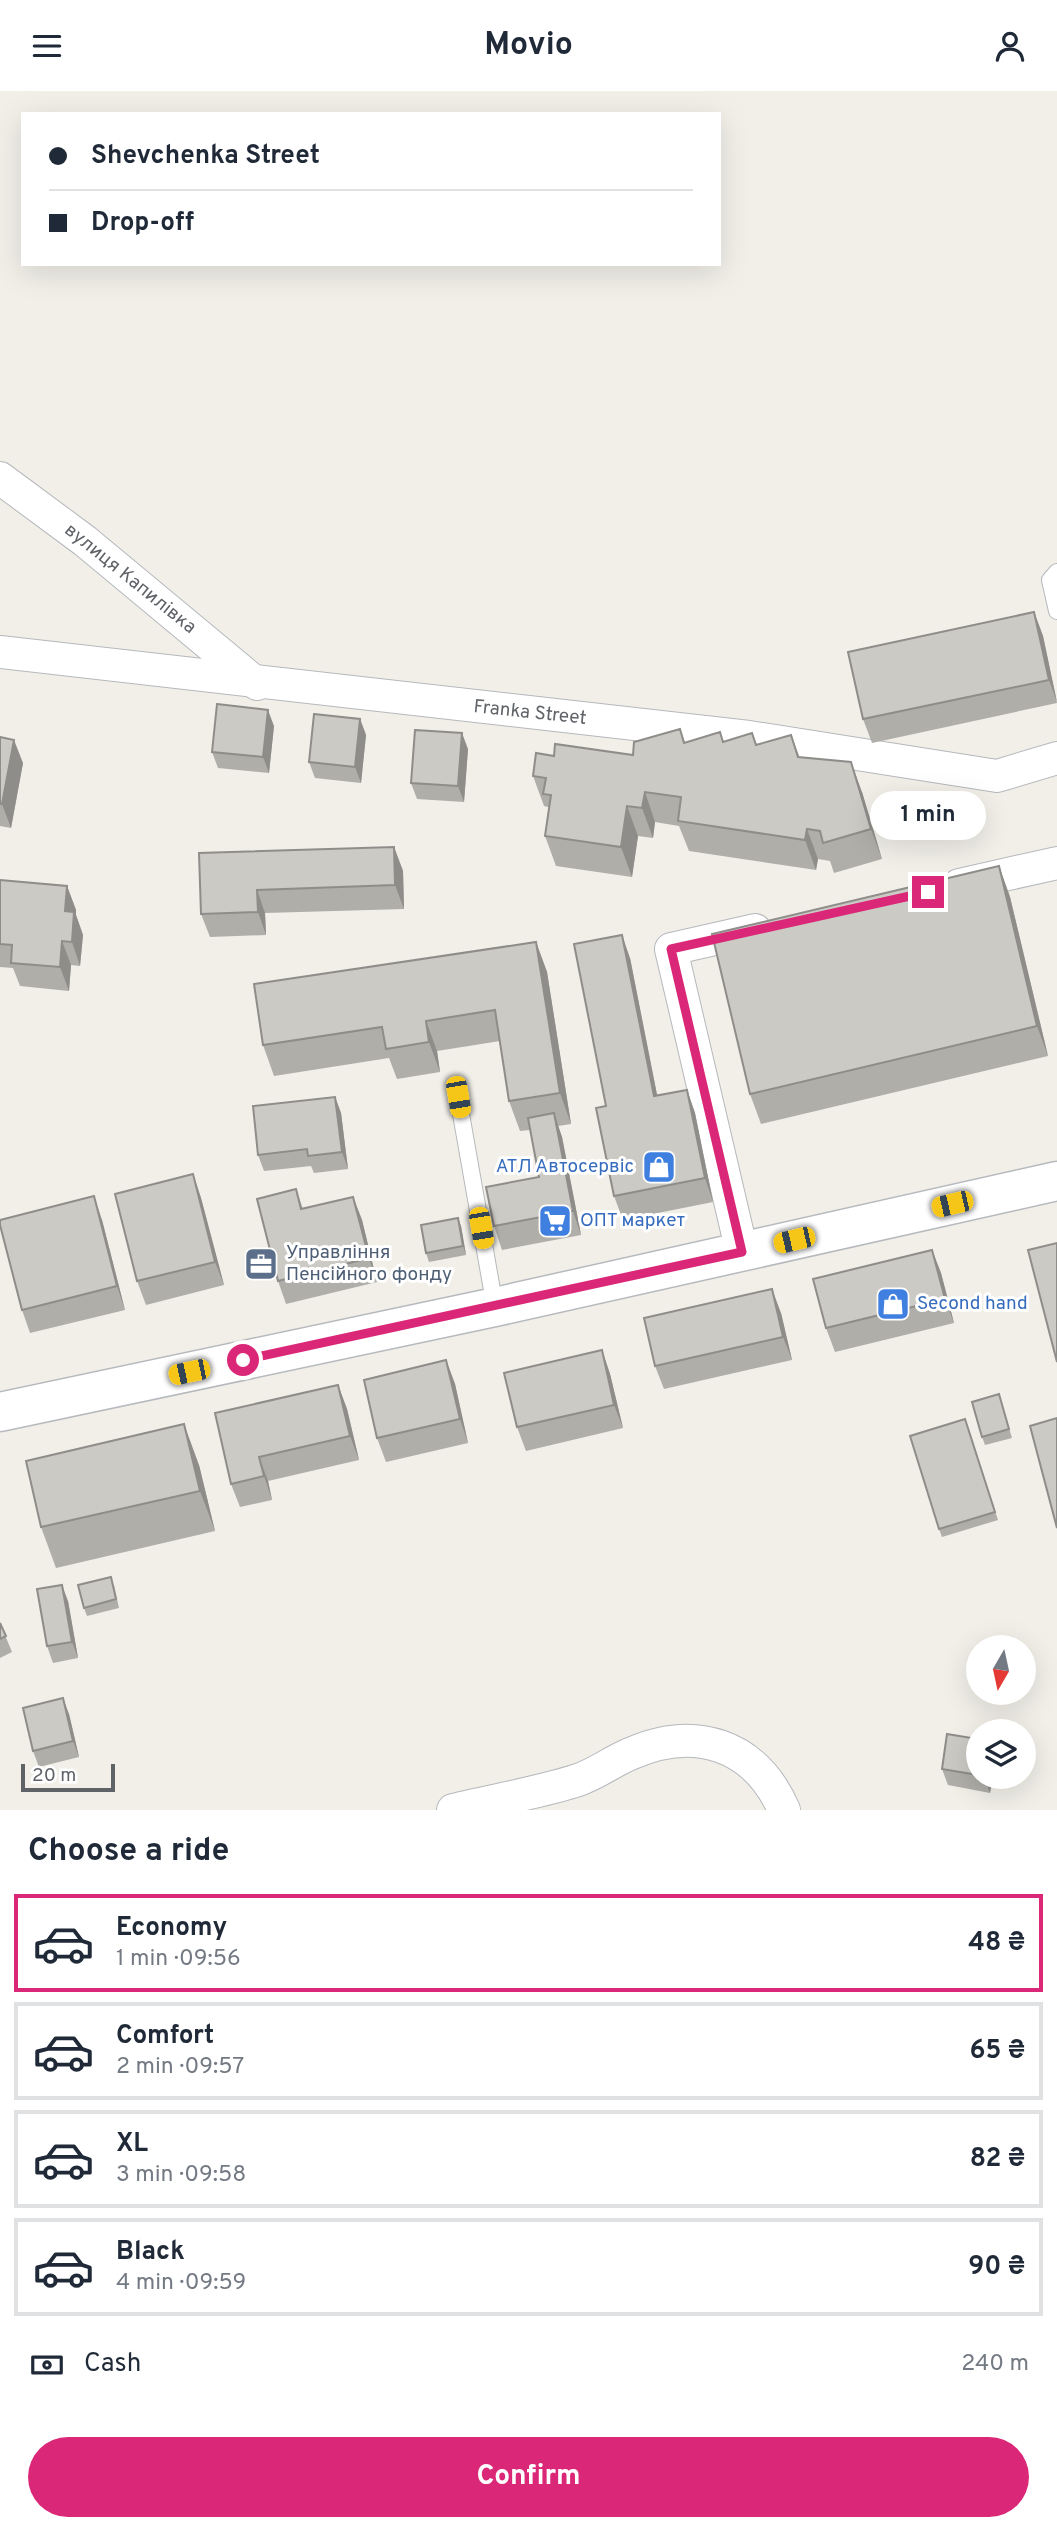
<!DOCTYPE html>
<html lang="en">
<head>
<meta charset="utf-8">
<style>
  body { margin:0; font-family:Overpass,sans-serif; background:#f6f6f7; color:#1f2937; height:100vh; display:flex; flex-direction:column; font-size:26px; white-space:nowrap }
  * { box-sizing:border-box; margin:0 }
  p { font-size:23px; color:#747a83 }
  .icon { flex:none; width:38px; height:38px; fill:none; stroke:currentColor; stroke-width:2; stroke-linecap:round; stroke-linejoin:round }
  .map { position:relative; height:1719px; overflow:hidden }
  .panel { display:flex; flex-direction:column; background:#fff; flex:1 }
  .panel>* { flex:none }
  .hud { position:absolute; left:21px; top:21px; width:700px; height:154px; border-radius:0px; box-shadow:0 7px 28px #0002; display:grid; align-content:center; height:154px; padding:0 28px; background:#fff }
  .needle { width:46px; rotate:189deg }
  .controls { position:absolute; left:966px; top:1544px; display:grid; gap:14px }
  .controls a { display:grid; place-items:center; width:70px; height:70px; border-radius:50%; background:#fff; box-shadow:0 7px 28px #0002; font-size:35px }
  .scale { position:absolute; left:21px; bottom:18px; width:94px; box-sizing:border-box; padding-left:7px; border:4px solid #5f6368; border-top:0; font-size:19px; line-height:24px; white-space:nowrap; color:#5f6368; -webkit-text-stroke:5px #fff; paint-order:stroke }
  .end { position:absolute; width:32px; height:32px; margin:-16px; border:9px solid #db2777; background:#fff; box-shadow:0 0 0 4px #fff }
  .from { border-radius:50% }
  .bubble { position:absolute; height:49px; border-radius:24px; background:#fff; box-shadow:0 7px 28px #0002; font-size:23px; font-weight:700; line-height:49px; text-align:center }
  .car { position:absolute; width:21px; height:42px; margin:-21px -10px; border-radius:9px; box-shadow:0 0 5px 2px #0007; background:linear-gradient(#f5c518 24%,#345 0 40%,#f5c518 0 76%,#345 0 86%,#f5c518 0) }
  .hud b { display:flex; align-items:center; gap:24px; height:66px; font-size:26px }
  .hud b+b { border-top:2px solid #e0e1e3 }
  .hud i { width:18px; height:18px; background:#1f2937 }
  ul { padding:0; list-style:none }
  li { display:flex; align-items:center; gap:21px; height:98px; margin:0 14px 10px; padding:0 14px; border:4px solid #e0e1e3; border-radius:0px }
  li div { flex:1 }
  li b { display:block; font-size:26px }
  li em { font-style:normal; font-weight:700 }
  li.on { border-color:#db2777 }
  li>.icon { width:63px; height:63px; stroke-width:1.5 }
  h2 { padding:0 28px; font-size:32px; line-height:84px }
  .pay { display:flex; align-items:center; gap:18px; height:77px; padding:0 28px; font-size:26px }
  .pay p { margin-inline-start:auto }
  .primary-button { display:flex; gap:14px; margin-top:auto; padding:14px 28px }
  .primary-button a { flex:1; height:80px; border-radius:42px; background:#db2777; color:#fff; font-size:28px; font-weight:700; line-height:80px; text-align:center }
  header { display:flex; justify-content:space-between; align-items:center; height:91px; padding:0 28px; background:#fff; font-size:32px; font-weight:700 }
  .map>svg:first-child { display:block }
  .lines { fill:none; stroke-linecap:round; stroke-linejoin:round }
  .service-casing { stroke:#b5b8bc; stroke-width:18 }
  .minor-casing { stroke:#b5b8bc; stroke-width:34 }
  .secondary-casing { stroke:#b6babf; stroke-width:41 }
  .service { stroke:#fff; stroke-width:16 }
  .minor { stroke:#fff; stroke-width:32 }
  .secondary { stroke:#fff; stroke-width:38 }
  .wall { fill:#afaea9 }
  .shaded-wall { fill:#8f8d8a }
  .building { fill:#cccac5; stroke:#8f8d8a; stroke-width:2 }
  .route { stroke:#db2777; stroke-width:9 }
  .labels { text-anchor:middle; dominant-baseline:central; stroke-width:6; stroke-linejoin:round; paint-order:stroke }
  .street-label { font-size:19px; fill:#5f6368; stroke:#fff }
  .shop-label { font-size:19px; fill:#366cbe; stroke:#fff; text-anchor:start }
  .service-label { font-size:19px; fill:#4e5e75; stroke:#fff; text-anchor:start }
</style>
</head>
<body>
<header><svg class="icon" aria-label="menu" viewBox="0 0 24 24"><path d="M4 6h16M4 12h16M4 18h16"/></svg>Movio<svg class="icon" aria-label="person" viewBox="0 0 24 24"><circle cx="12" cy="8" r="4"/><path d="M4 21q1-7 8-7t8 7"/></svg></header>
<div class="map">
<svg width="1057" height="1719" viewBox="0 0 1057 1719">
  <rect width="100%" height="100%" fill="#f1efe8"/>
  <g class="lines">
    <defs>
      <g id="service">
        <polyline points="1057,481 1050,489 1057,520"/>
        <polyline points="458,1006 495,1216"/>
      </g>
      <g id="minor">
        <polyline points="0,387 85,450 257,593"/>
        <polyline points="0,561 749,646 997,685 1057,667"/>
        <polyline points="959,794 1057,772"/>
        <polyline points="742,1161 671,858 755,839"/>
        <path d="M453 1719C494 1709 538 1702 578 1689 596 1683 613 1670 630 1663 695 1634 755 1653 784 1719"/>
      </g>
      <polyline id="secondary" points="0,1321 495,1216 1057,1090"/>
    </defs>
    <!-- service casing -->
    <use href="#service" class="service-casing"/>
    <!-- minor casing -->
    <use href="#minor" class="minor-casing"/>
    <!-- secondary casing -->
    <use href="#secondary" class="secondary-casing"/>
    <!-- service -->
    <use href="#service" class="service"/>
    <!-- minor -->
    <use href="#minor" class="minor"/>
    <!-- secondary -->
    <use href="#secondary" class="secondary"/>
  </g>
  <!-- wall -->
  <g class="wall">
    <polygon points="1034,521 1043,545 1057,612 872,652 863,628"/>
    <polygon points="360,628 366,644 361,692 315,687 309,671"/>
    <polygon points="274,635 269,682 218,677 212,661"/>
    <polygon points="680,638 685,651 723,651 756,654 791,644 800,667 862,701 882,768 834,782 830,770 818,768 816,779 689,760 679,735 655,731 653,747 638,745 632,786 556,775 545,745 549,718 548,716 544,715 533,685 554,665 633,664"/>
    <polygon points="0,646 23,672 11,737 0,735"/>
    <polygon points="468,658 464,711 417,708 411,692"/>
    <polygon points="394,756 403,780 404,818 265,822 266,844 210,846 201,823 199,762"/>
    <polygon points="999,775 1010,806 1048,965 761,1033 750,1003"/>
    <polygon points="0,789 67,795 76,819 76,824 83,844 80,875 71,874 69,900 20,895 13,877 0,876"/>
    <polygon points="536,851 547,881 571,1033 558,1035 562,1046 581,1144 502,1159 494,1135 539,1086 530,1039 520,1040 509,1010 500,950 437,960 440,981 397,988 389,967 274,985 263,954"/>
    <polygon points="630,867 657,1004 687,999 695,1022 713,1111 623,1129 614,1105 606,1015"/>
    <polygon points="335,1006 341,1022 348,1078 314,1082 311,1075 264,1080 258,1064"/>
    <polygon points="193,1083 201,1107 224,1194 146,1214 137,1190"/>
    <polygon points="296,1098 303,1118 353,1106 362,1129 377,1191 286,1213 278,1190"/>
    <polygon points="102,1129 125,1219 30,1242 22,1219"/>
    <polygon points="461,1135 466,1164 429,1171 426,1162"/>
    <polygon points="932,1159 941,1182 954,1232 835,1261 826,1237"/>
    <polygon points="781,1222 792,1269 664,1298 655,1275"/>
    <polygon points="602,1259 610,1283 623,1337 526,1360 517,1336"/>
    <polygon points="446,1269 455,1293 468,1352 386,1371 377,1347"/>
    <polygon points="338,1294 347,1318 359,1369 268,1390 272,1409 240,1416 231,1393"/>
    <polygon points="999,1303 1012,1347 985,1354 982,1346"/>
    <polygon points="968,1336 998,1429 942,1446 939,1438"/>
    <polygon points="199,1374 215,1440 56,1477 41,1436"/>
    <polygon points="114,1494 119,1517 87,1525 84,1517"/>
    <polygon points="68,1510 78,1567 53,1572 47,1555"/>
    <polygon points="0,1532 12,1561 0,1567"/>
    <polygon points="69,1623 79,1666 39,1676 33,1660"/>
    <polygon points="978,1648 978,1685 993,1685 990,1702 948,1694 942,1678"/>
  </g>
  <!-- shaded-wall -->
  <g class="shaded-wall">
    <polygon points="1034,521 1043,545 1057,611 1049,589"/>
    <polygon points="268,619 274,635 269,682 263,666"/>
    <polygon points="360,628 366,644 361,692 355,676"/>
    <polygon points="462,642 468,658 464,711 458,695"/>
    <polygon points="14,649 23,672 11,737 2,713"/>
    <polygon points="851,671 862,701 882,768 871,738"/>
    <polygon points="645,701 655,731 653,747 642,717"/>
    <polygon points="627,715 638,745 632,786 621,756"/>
    <polygon points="807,738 818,768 816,779 805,749"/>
    <polygon points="394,756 403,780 404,818 395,794"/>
    <polygon points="999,775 1010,806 1048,965 1037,935"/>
    <polygon points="67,795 76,819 76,824 83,844 80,875 72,851 65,820"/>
    <polygon points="257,799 265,822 266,844 258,821"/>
    <polygon points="622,844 630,867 662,1029 654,1005"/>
    <polygon points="62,850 71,874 69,900 60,876"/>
    <polygon points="536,851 547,881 571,1033 560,1002"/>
    <polygon points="426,930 437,960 440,981 429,951"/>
    <polygon points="687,999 695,1022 713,1111 705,1087"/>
    <polygon points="335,1006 341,1022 348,1078 342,1061"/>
    <polygon points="554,1022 562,1046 581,1144 573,1120"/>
    <polygon points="193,1083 201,1107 224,1194 215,1171"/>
    <polygon points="94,1105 102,1129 125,1219 117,1195"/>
    <polygon points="353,1106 362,1129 377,1191 369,1167"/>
    <polygon points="458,1127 461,1135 466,1164 463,1155"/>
    <polygon points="932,1159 941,1182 954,1232 945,1208"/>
    <polygon points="772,1198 781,1222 792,1269 783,1246"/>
    <polygon points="602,1259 610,1283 623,1337 614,1314"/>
    <polygon points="446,1269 455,1293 468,1352 460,1328"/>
    <polygon points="338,1294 347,1318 359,1369 350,1345"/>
    <polygon points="184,1333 199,1374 215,1440 200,1400"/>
    <polygon points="259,1366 268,1390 272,1409 264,1385"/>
    <polygon points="62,1494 68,1510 78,1567 72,1551"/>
    <polygon points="63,1607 69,1623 79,1666 73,1650"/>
    <polygon points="993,1685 990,1702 984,1686"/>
  </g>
  <!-- building -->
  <g class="building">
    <polygon points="1034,521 1049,589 863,628 848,561"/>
    <polygon points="217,613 268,619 263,666 212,661"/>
    <polygon points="314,623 360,628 355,676 309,671"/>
    <polygon points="680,638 684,652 720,641 723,651 752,642 756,654 791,644 798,666 851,671 871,738 823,752 820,740 807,738 805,749 678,730 681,706 645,701 642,717 627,715 621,756 545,745 551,704 543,703 546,687 533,685 536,662 554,665 555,653 633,664 634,651"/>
    <polygon points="415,639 462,642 458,695 411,692"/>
    <polygon points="0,646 14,649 2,713 0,713"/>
    <polygon points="394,756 395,794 257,799 258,821 201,823 199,762"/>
    <polygon points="999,775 1037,935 750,1003 712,843"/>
    <polygon points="0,789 67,795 65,820 74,821 72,851 62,850 60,876 11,872 12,854 0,853"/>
    <polygon points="622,844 654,1005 687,999 705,1087 614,1105 596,1017 606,1015 574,853"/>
    <polygon points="536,851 560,1002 509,1010 495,919 426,930 429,951 386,958 382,936 263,954 254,893"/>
    <polygon points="335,1006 342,1061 308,1065 307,1058 258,1064 253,1015"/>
    <polygon points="554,1022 573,1120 494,1135 486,1096 539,1086 528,1027"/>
    <polygon points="193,1083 215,1171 137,1190 115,1103"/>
    <polygon points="296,1098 301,1118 353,1106 369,1167 278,1190 257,1108"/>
    <polygon points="94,1105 117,1195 22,1219 0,1134 0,1129"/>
    <polygon points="458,1127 463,1155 426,1162 421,1134"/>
    <polygon points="1057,1152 1057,1271 1028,1159"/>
    <polygon points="932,1159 945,1208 826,1237 813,1188"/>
    <polygon points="772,1198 783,1246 655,1275 644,1227"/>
    <polygon points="602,1259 614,1314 517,1336 504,1282"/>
    <polygon points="446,1269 460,1328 377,1347 364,1289"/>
    <polygon points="338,1294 350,1345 259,1366 264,1385 231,1393 215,1322"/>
    <polygon points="999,1303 1009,1338 982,1346 972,1311"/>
    <polygon points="1057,1327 1057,1437 1030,1335"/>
    <polygon points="965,1328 995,1421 939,1438 910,1345"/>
    <polygon points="184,1333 200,1400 41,1436 26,1370"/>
    <polygon points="111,1486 116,1508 84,1517 78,1494"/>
    <polygon points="62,1494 72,1551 47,1555 37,1498"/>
    <polygon points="0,1532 6,1545 0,1548"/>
    <polygon points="63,1607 73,1650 33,1660 23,1617"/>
    <polygon points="947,1643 978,1648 978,1684 942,1678"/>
  </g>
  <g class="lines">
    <!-- route -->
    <polyline class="route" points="243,1269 742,1161 671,858 928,801"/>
  </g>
  <!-- icons -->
  <defs>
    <symbol id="shop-square" viewBox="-11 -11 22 22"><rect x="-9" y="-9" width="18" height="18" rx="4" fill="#3f7fe0" stroke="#fff"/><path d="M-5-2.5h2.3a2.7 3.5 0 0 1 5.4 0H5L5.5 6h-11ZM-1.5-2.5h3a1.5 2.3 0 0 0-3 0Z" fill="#fff"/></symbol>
    <symbol id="supermarket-square" viewBox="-11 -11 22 22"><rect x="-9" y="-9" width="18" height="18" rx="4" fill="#3f7fe0" stroke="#fff"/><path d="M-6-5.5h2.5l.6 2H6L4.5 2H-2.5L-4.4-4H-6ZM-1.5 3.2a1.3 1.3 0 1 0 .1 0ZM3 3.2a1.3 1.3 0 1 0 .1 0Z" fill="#fff"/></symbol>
    <symbol id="office-square" viewBox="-11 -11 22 22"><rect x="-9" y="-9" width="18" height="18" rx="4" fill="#5c6f8a" stroke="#fff"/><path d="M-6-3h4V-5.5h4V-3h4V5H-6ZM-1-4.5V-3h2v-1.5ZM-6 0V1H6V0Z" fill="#fff"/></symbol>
  </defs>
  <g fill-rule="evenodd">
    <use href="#shop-square" x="640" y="1057" width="38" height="38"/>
    <use href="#supermarket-square" x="536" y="1111" width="38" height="38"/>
    <use href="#office-square" x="242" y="1154" width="38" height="38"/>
    <use href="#shop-square" x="874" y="1194" width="38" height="38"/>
  </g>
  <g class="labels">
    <!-- street labels -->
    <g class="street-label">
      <text transform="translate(130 488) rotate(39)">вулиця Капилівка</text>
      <text transform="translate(530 622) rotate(6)">Franka Street</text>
    </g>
    <!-- shop labels -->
    <g class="shop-label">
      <text x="634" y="1076" text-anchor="end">АТЛ Автосервіс</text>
      <text x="580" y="1130">ОПТ маркет</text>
      <text x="917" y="1213">Second hand</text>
    </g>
    <!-- service labels -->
    <g class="service-label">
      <text x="286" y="1162">Управління<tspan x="286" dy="22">Пенсійного фонду</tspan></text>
    </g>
  </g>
</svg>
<div class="controls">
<a><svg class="needle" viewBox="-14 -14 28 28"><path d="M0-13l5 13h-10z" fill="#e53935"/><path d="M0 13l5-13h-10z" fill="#747a83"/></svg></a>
<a><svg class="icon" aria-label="layers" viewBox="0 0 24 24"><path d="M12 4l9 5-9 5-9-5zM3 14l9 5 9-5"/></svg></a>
</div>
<div class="scale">20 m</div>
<i class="end from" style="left:243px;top:1269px"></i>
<i class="end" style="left:928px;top:801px"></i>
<div class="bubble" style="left:870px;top:700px;width:116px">1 min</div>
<i class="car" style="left:458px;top:1006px;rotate:170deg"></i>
<i class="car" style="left:952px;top:1113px;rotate:257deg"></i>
<i class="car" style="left:481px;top:1137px;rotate:170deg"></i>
<i class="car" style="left:794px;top:1149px;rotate:257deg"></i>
<i class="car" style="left:189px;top:1281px;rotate:258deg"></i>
<div class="hud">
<b><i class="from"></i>Shevchenka Street</b>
<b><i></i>Drop-off</b>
</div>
</div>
<section class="panel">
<h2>Choose a ride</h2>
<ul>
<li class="on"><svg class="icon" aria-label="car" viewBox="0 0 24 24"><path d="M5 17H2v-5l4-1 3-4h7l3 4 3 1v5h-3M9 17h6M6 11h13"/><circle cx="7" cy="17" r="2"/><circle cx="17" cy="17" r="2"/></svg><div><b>Economy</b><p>1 min · 09:56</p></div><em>48 ₴</em></li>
<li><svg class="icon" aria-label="car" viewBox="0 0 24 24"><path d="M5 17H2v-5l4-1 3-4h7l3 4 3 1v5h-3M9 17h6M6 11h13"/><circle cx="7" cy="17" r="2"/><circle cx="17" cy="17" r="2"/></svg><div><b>Comfort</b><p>2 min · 09:57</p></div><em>65 ₴</em></li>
<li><svg class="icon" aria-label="car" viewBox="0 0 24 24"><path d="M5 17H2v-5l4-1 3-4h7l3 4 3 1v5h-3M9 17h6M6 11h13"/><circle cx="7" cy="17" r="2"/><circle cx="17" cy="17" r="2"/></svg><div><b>XL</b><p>3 min · 09:58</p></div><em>82 ₴</em></li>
<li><svg class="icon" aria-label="car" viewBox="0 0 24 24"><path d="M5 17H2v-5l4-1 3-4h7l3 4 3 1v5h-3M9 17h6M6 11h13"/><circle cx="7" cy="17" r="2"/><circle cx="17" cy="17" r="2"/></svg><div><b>Black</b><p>4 min · 09:59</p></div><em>90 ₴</em></li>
</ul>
<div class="pay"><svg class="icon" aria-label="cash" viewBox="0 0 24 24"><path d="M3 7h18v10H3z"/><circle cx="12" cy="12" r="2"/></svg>Cash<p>240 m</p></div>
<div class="primary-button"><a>Confirm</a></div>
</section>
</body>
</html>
